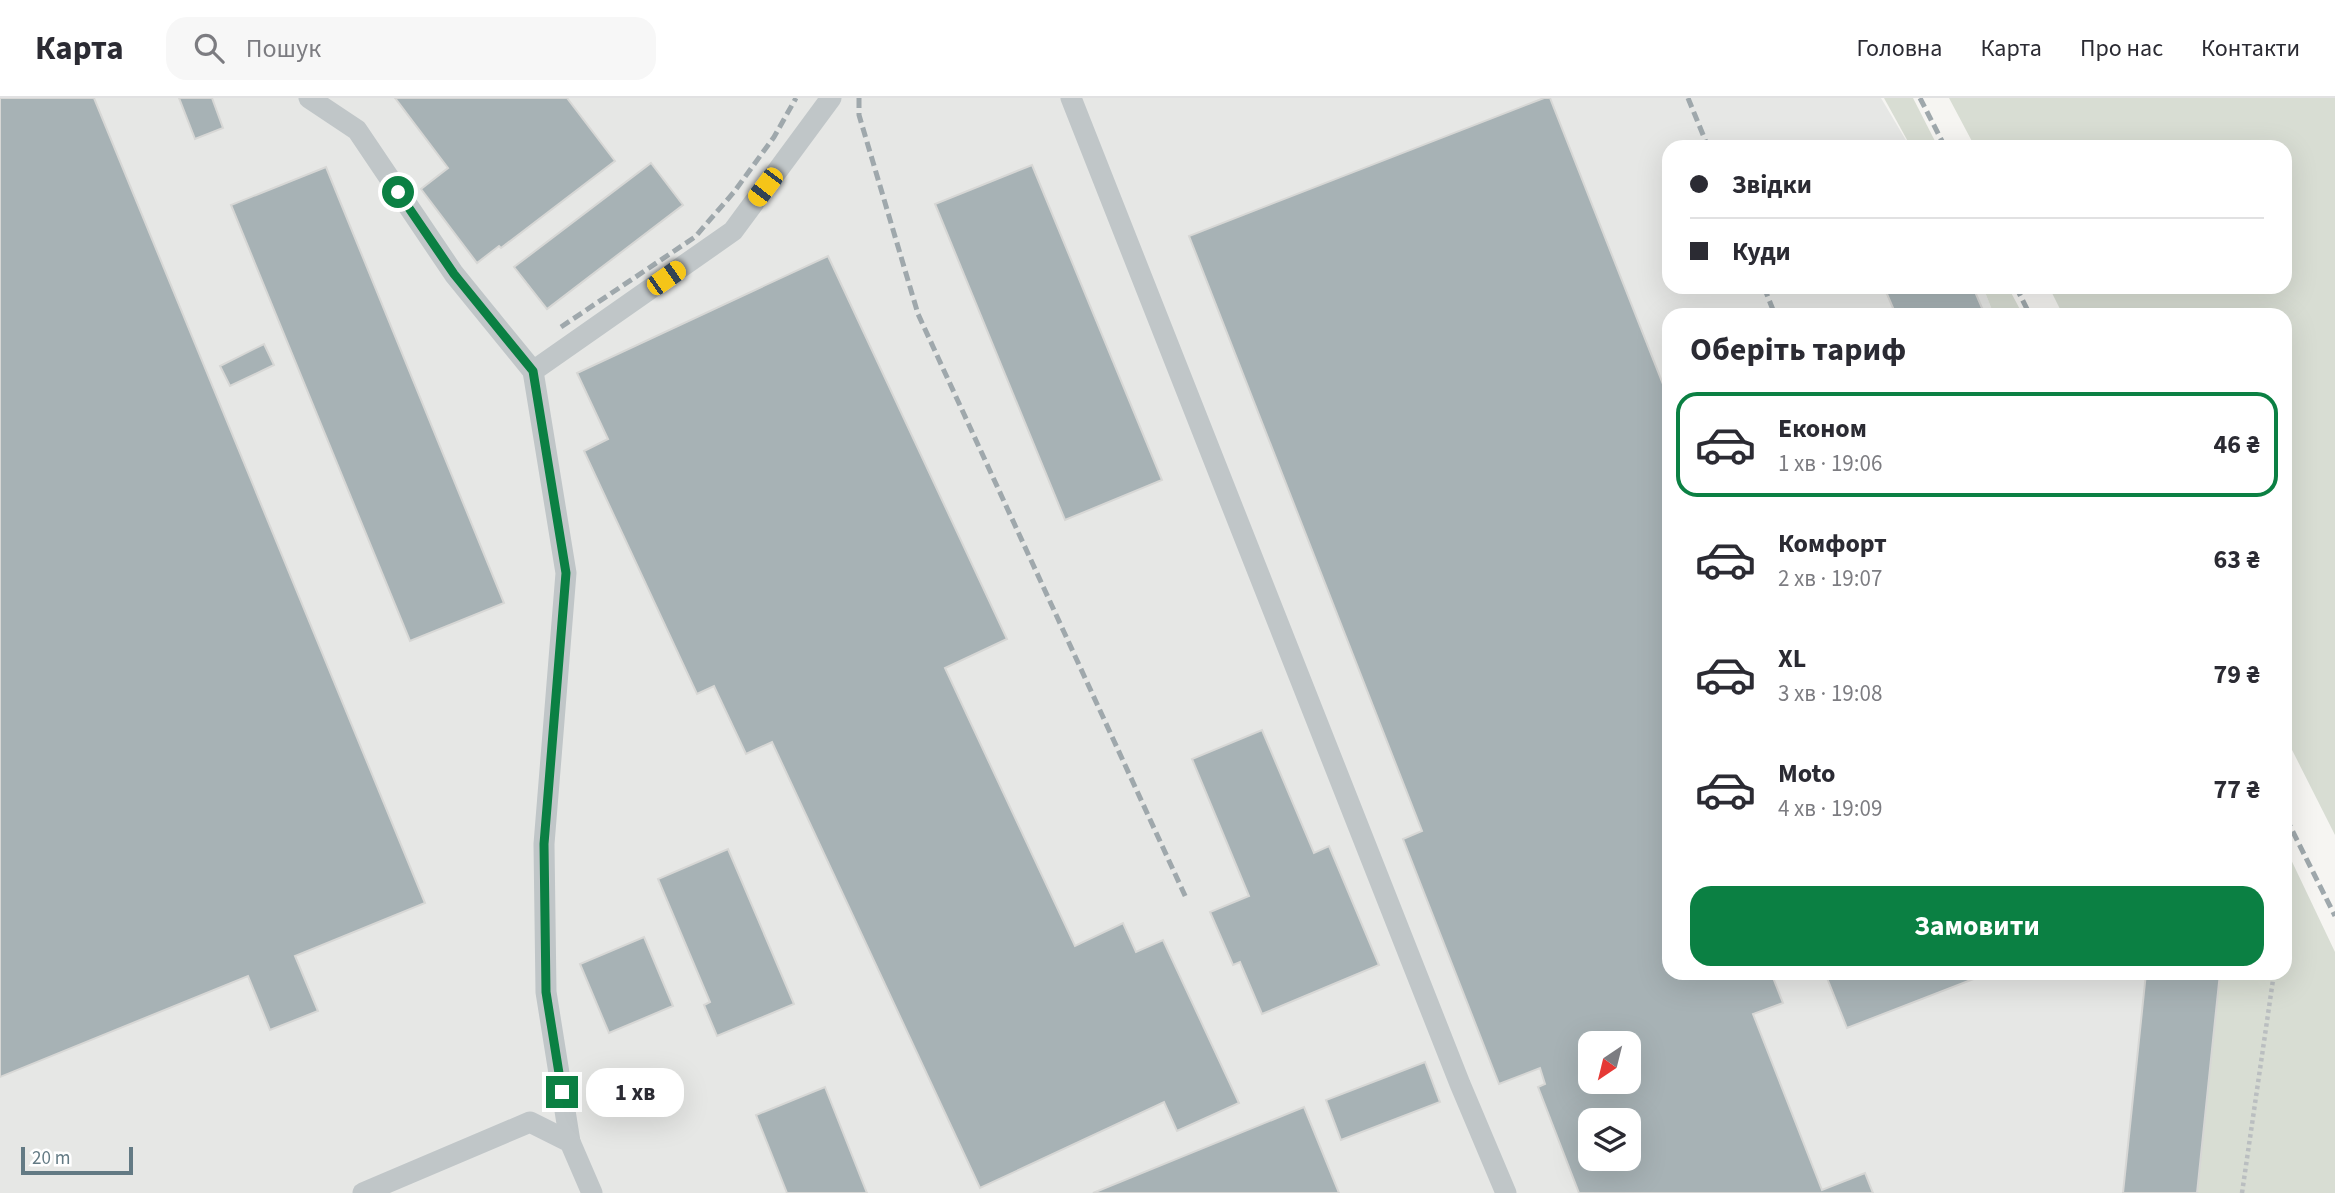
<!DOCTYPE html>
<html lang="uk">
<head>
<meta charset="utf-8">
<style>
  body { margin:0; font-family:"Source Sans 3",sans-serif; background:#f7f7f7; color:#2b2b33; height:100vh; display:flex; flex-direction:column; font-size:26px; white-space:nowrap }
  * { box-sizing:border-box; margin:0 }
  p { font-size:23px; color:#7c7c81 }
  .icon { flex:none; width:38px; height:38px; fill:none; stroke:currentColor; stroke-width:2; stroke-linecap:round; stroke-linejoin:round }
  .map { position:relative; flex:1; overflow:hidden }
  .side { position:absolute; left:1662px; top:210px; width:630px; height:672px; display:flex; flex-direction:column; background:#fff; border-radius:21px; box-shadow:0 7px 28px #0002 }
  .side>* { flex:none }
  .guide { position:absolute; left:1662px; top:42px; width:630px; height:154px; border-radius:21px; box-shadow:0 7px 28px #0002; display:grid; align-content:center; height:154px; padding:0 28px; background:#fff }
  .needle { width:46px; rotate:215deg }
  .controls { position:absolute; left:1578px; top:933px; display:grid; gap:14px }
  .controls a { display:grid; place-items:center; width:63px; height:63px; border-radius:14px; background:#fff; box-shadow:0 7px 28px #0002; font-size:35px }
  .scale { position:absolute; left:21px; bottom:18px; width:112px; box-sizing:border-box; padding-left:7px; border:4px solid #637a84; border-top:0; font-size:19px; line-height:24px; white-space:nowrap; color:#637a84; -webkit-text-stroke:5px #fff; paint-order:stroke }
  .end { position:absolute; width:32px; height:32px; margin:-16px; border:9px solid #0b8043; background:#fff; box-shadow:0 0 0 4px #fff }
  .from { border-radius:50% }
  .bubble { position:absolute; height:49px; border-radius:21px; background:#fff; box-shadow:0 7px 28px #0002; font-size:23px; font-weight:700; line-height:49px; text-align:center }
  .car { position:absolute; width:21px; height:42px; margin:-21px -10px; border-radius:9px; box-shadow:0 0 5px 2px #0007; background:linear-gradient(#f5c518 24%,#345 0 40%,#f5c518 0 76%,#345 0 86%,#f5c518 0) }
  .guide b { display:flex; align-items:center; gap:24px; height:66px; font-size:26px }
  .guide b+b { border-top:2px solid #e1e1e2 }
  .guide i { width:18px; height:18px; background:#2b2b33 }
  ul { padding:0; list-style:none }
  li { display:flex; align-items:center; gap:21px; height:105px; margin:0 14px 10px; padding:0 14px; border:4px solid transparent; border-radius:21px }
  li div { flex:1 }
  li b { display:block; font-size:26px }
  li em { font-style:normal; font-weight:700 }
  li.active { border-color:#0b8043 }
  li>.icon { width:63px; height:63px; stroke-width:1.5 }
  h2 { padding:0 28px; font-size:32px; line-height:84px }
  .action { display:flex; gap:14px; margin-top:auto; padding:14px 28px }
  .action a { flex:1; height:80px; border-radius:21px; background:#0b8043; color:#fff; font-size:28px; font-weight:700; line-height:80px; text-align:center }
  header { display:flex; align-items:center; gap:42px; box-sizing:border-box; height:98px; padding:0 35px; background:#fff; border-bottom:2px solid #e1e1e2 }
  header strong { font-size:33px }
  nav { display:flex; gap:38px; margin-inline-start:auto; font-size:24px }
  .search { width:490px; height:63px; background:#f7f7f7; display:flex; align-items:center; gap:18px; box-sizing:border-box; padding:0 24px; border-radius:21px; color:#7c7c81; font-size:26px }
  .map>svg:first-child { display:block }
  .built { fill:#e6e7e5; fill-rule:evenodd }
  .green { fill:#d8ddd3 }
  .building { fill:#a7b2b5; stroke:#d7d7d5; stroke-width:2; fill-rule:evenodd }
  .lines { fill:none; stroke-linecap:round; stroke-linejoin:round }
  .path { stroke:#babec0; stroke-width:4.5; stroke-dasharray:3.5 3.5; stroke-linecap:butt }
  .service { stroke:#c0c6c8; stroke-width:21 }
  .rail { stroke:#9fa8ac; stroke-width:5; stroke-dasharray:10 5; stroke-linecap:butt }
  .route { stroke:#0b8043; stroke-width:9 }
</style>
</head>
<body>
<header>
<strong>Карта</strong>
<div class="search"><svg class="icon" aria-label="search" viewBox="0 0 24 24"><circle cx="10" cy="10" r="6"/><path d="M15 15l6 6"/></svg>Пошук</div>
<nav><a>Головна</a><a>Карта</a><a>Про нас</a><a>Контакти</a></nav>
</header>
<div class="map">
<svg width="2335" height="1095" viewBox="0 0 2335 1095">
  <rect width="100%" height="100%" fill="#f6f5f2"/>
  <!-- built -->
  <path class="built" d="M0 0H1881L1910 49H1670V189H1983L1994 217H1670V875H2220L2197 1095H0ZM1591 945H1629V984H1591ZM1591 1022H1629V1060H1591Z"/>
  <!-- green -->
  <g class="green">
    <polygon points="1884,0 1913,0 1938,49 1911,49"/>
    <polygon points="1949,0 2335,0 2335,737 2286,640 2286,217 2063,217 2049,189 2286,189 2286,49 1975,49"/>
    <polygon points="1983,189 2008,189 2023,217 1994,217"/>
    <polygon points="2286,751 2335,854 2335,1095 2197,1095 2220,875 2286,875"/>
  </g>
  <!-- building -->
  <g class="building">
    <polygon points="0,0 94,0 425,805 295,858 318,913 270,932 248,878 0,979"/>
    <polygon points="179,0 212,0 223,30 195,41"/>
    <polygon points="395,0 567,0 615,63 501,150 499,148 477,165 421,91 448,70"/>
    <path d="M1544 0H1550L1670 304V875H1778L1772 877 1783 905 1753 916 1822 1092 1865 1075 1873 1095H1579L1538 989 1545 986 1540 970 1499 986 1403 741 1422 733 1189 138ZM1591 945H1629V984H1591ZM1591 1022H1629V1060H1591Z"/>
    <polygon points="651,65 683,107 547,211 514,169"/>
    <polygon points="1032,67 1162,382 1065,422 935,106"/>
    <polygon points="326,69 504,505 410,543 231,107"/>
    <polygon points="828,158 1007,541 945,570 1075,848 1123,825 1136,854 1163,842 1239,1005 1177,1033 1164,1004 980,1090 772,644 746,656 714,588 697,596 584,353 608,341 577,275"/>
    <polygon points="1884,189 1973,189 1985,217 1896,217"/>
    <polygon points="264,246 274,267 230,288 220,268"/>
    <polygon points="1262,632 1314,755 1329,748 1379,867 1262,916 1240,864 1233,867 1210,814 1249,798 1192,661"/>
    <polygon points="728,751 794,906 717,938 704,907 710,904 658,781"/>
    <polygon points="644,839 673,908 609,935 580,866"/>
    <polygon points="1825,875 1989,875 1847,930"/>
    <polygon points="2146,875 2220,875 2197,1095 2123,1095"/>
    <polygon points="1425,964 1440,1004 1341,1042 1326,1002"/>
    <polygon points="825,989 867,1095 787,1095 756,1017"/>
    <polygon points="1304,1009 1339,1095 1093,1095"/>
  </g>
  <g class="lines">
    <!-- path -->
    <polyline class="path" points="2242,1095 2274,875"/>
    <!-- service -->
    <g class="service">
      <polyline points="309,0 357,32 454,176 533,273"/>
      <polyline points="1071,0 1460,986 1506,1095"/>
      <polyline points="570,1044 546,894 544,746 566,475 533,273 733,133 831,0"/>
      <polyline points="363,1095 530,1024 570,1044 592,1095"/>
    </g>
    <!-- rail -->
    <g class="rail">
      <polyline points="859,0 859,17 918,216 1187,802"/>
      <polyline points="1688,0 1708,49"/>
      <polyline points="1920,0 1945,49"/>
      <polyline points="1764,189 1775,217"/>
      <polyline points="2016,189 2030,217"/>
      <polyline points="561,229 695,139 734,94 774,39 796,0"/>
      <polyline points="2286,720 2335,818"/>
    </g>
  </g>
  <g class="lines">
    <!-- route -->
    <polyline class="route" points="398,94 454,176 533,273 566,475 544,746 546,894 562,994"/>
  </g>
</svg>
<div class="controls">
<a><svg class="needle" viewBox="-14 -14 28 28"><path d="M0-13l5 13h-10z" fill="#e53935"/><path d="M0 13l5-13h-10z" fill="#7c7c81"/></svg></a>
<a><svg class="icon" aria-label="layers" viewBox="0 0 24 24"><path d="M12 4l9 5-9 5-9-5zM3 14l9 5 9-5"/></svg></a>
</div>
<div class="scale">20 m</div>
<i class="end from" style="left:398px;top:94px"></i>
<i class="end" style="left:562px;top:994px"></i>
<div class="bubble" style="left:586px;top:970px;width:98px">1 хв</div>
<i class="car" style="left:765px;top:89px;rotate:217deg"></i>
<i class="car" style="left:666px;top:180px;rotate:55deg"></i>
<div class="guide">
<b><i class="from"></i>Звідки</b>
<b><i></i>Куди</b>
</div>
<section class="side">
<h2>Оберіть тариф</h2>
<ul>
<li class="active"><svg class="icon" aria-label="car" viewBox="0 0 24 24"><path d="M5 17H2v-5l4-1 3-4h7l3 4 3 1v5h-3M9 17h6M6 11h13"/><circle cx="7" cy="17" r="2"/><circle cx="17" cy="17" r="2"/></svg><div><b>Економ</b><p>1 хв · 19:06</p></div><em>46 ₴</em></li>
<li><svg class="icon" aria-label="car" viewBox="0 0 24 24"><path d="M5 17H2v-5l4-1 3-4h7l3 4 3 1v5h-3M9 17h6M6 11h13"/><circle cx="7" cy="17" r="2"/><circle cx="17" cy="17" r="2"/></svg><div><b>Комфорт</b><p>2 хв · 19:07</p></div><em>63 ₴</em></li>
<li><svg class="icon" aria-label="car" viewBox="0 0 24 24"><path d="M5 17H2v-5l4-1 3-4h7l3 4 3 1v5h-3M9 17h6M6 11h13"/><circle cx="7" cy="17" r="2"/><circle cx="17" cy="17" r="2"/></svg><div><b>XL</b><p>3 хв · 19:08</p></div><em>79 ₴</em></li>
<li><svg class="icon" aria-label="car" viewBox="0 0 24 24"><path d="M5 17H2v-5l4-1 3-4h7l3 4 3 1v5h-3M9 17h6M6 11h13"/><circle cx="7" cy="17" r="2"/><circle cx="17" cy="17" r="2"/></svg><div><b>Moto</b><p>4 хв · 19:09</p></div><em>77 ₴</em></li>
</ul>
<div class="action"><a>Замовити</a></div>
</section>
</div>
</body>
</html>
